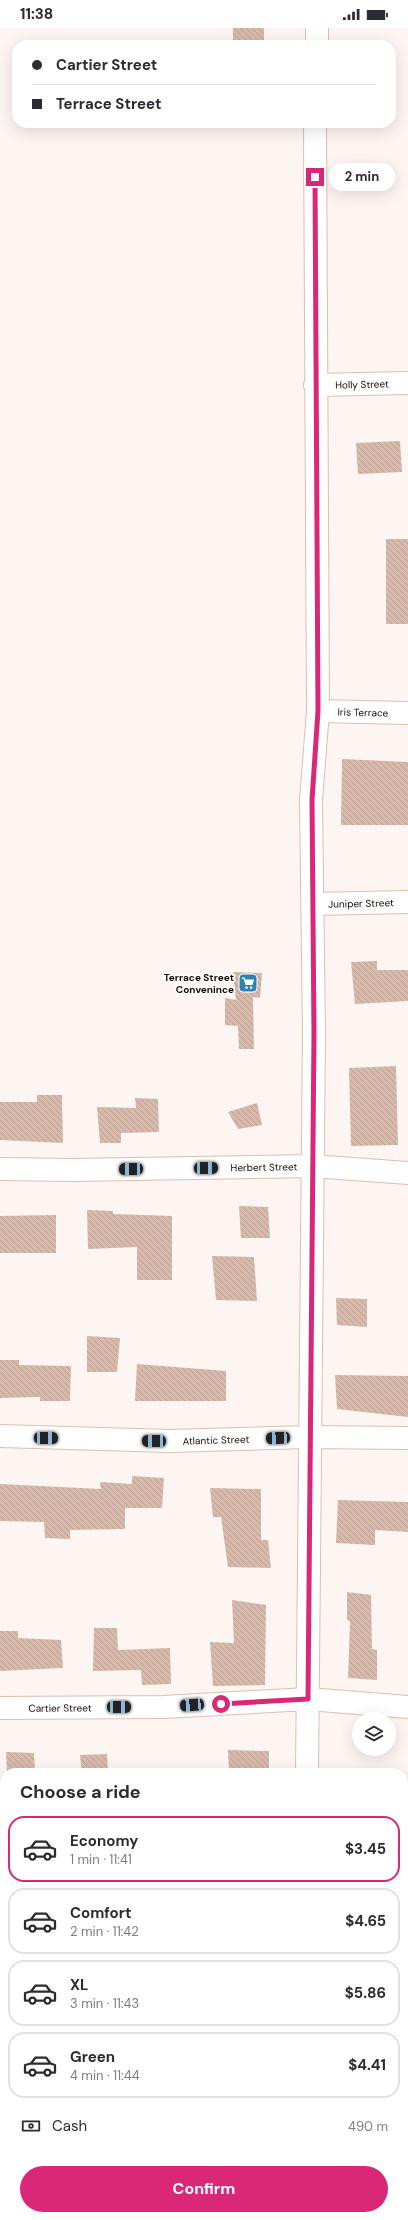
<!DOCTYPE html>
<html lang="en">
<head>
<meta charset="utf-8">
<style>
  body { margin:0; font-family:"DM Sans",sans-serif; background:#f7f7f7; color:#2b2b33; height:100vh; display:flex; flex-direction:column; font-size:15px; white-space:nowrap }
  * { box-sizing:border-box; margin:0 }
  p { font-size:13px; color:#7c7c81 }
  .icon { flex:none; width:22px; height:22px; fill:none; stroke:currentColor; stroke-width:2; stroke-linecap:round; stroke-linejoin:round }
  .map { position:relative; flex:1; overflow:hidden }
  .side { position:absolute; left:0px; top:1740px; width:408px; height:452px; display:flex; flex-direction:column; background:#fff; border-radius:16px 16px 0 0; box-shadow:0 4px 16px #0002 }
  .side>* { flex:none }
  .banner { position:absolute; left:12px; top:12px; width:384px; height:88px; border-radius:16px; box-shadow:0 4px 16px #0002; display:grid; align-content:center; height:88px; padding:0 20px; background:#fff }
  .tools { position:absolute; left:352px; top:1684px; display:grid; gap:8px }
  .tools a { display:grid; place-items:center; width:44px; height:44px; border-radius:50%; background:#fff; box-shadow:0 4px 16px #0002; font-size:20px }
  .end { position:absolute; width:18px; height:18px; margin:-9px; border:5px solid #db2777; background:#fff; box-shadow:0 0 0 2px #fff }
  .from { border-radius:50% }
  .bubble { position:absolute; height:28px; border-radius:14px; background:#fff; box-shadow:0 4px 16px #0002; font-size:13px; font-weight:700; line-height:28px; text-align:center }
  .car { position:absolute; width:12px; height:24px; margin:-12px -6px; border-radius:5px; box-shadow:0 0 3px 1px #0007; background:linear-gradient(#222 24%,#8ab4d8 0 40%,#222 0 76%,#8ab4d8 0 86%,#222 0) }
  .banner b { display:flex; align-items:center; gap:14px; height:38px; font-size:15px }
  .banner b+b { border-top:1px solid #e1e1e2 }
  .banner i { width:10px; height:10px; background:#2b2b33 }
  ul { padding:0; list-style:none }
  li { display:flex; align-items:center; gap:12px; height:66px; margin:0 8px 6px; padding:0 12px; border:2px solid #e1e1e2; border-radius:16px }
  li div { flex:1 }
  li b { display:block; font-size:15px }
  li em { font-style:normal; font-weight:700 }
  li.current { border-color:#db2777 }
  li>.icon { width:36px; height:36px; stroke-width:1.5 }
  h2 { padding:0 20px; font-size:18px; line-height:48px }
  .pay { display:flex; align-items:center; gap:10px; height:44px; padding:0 20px; font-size:15px }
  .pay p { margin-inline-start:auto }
  .cta { display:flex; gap:8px; margin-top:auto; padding:8px 20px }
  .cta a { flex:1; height:46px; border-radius:24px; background:#db2777; color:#fff; font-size:16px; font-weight:700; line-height:46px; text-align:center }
  .status { display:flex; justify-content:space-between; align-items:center; height:28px; padding:0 20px; background:#fff; direction:ltr }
  .status svg { height:11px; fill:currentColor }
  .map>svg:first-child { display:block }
  .building { fill:url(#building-back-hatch) }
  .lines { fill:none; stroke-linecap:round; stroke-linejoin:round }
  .minor-casing { stroke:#debeae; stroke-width:24 }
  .tertiary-casing { stroke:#debeae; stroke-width:24 }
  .minor { stroke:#fff; stroke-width:22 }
  .tertiary { stroke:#fff; stroke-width:22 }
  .route { stroke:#db2777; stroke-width:5 }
  .labels { text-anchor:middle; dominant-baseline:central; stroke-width:3.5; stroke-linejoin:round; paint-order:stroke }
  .street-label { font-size:10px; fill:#140905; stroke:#fff }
  .poi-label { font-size:10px; font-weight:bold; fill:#140905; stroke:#fff; text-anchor:end }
</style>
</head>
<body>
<div class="status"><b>11:38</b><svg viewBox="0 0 49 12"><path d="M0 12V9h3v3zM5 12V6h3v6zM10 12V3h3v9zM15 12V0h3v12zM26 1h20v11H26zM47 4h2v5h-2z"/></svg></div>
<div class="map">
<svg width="408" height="2192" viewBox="0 0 408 2192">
  <defs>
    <pattern id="building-back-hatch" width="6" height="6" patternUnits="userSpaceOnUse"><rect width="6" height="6" fill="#d8baac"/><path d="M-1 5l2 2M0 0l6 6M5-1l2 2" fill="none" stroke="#b89f92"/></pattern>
  </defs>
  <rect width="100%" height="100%" fill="#fcf5f1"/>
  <!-- building -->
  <g class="building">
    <rect x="233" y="0" width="31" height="17"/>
    <polygon points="400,413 402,444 358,446 356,415"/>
    <rect x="386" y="511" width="22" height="85"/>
    <polygon points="342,731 408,734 408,797 341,797"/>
    <polygon points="377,933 377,942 408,942 408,973 355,976 351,934"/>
    <polygon points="233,944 262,945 260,970 253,969 254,1021 239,1021 238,998 225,997 225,970 236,972"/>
    <polygon points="396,1038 398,1117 351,1118 349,1040"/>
    <polygon points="37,1067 62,1067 63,1115 0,1112 0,1074 37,1074"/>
    <polygon points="135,1070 158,1071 159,1104 121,1105 121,1115 100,1115 97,1079 136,1080"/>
    <polygon points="257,1075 262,1097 238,1101 228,1084"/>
    <polygon points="239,1178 268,1179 270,1210 241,1210"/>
    <polygon points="87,1182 113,1183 113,1186 172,1188 172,1252 137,1252 137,1219 88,1221"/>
    <polygon points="56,1187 56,1225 0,1225 0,1188"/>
    <polygon points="212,1228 254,1229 257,1273 216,1272"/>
    <polygon points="336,1270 367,1271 367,1299 337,1297"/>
    <polygon points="87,1308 120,1310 117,1344 87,1344"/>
    <polygon points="0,1332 19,1332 19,1337 71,1338 70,1373 40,1373 40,1369 0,1370"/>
    <polygon points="137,1336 226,1343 226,1373 135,1373"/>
    <polygon points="335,1347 408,1348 408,1389 337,1381"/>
    <polygon points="132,1448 164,1450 162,1480 125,1480 125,1501 70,1502 70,1511 45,1510 44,1494 0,1493 0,1456 101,1461 100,1454 132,1456"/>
    <polygon points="210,1460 261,1461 261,1512 268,1512 271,1540 228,1539 221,1489 213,1489"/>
    <polygon points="338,1472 408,1474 408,1504 375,1502 375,1517 336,1515"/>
    <polygon points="347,1564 371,1567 372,1621 377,1622 377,1652 348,1650 350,1593 347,1592"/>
    <polygon points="232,1572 266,1577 265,1657 213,1658 210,1614 234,1615"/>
    <polygon points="94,1600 117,1600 118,1622 170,1620 171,1656 142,1657 141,1642 93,1643"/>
    <polygon points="0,1603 18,1603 18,1610 61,1612 63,1640 0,1643"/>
    <polygon points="228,1722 269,1723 269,1745 229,1745"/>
    <polygon points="6,1724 34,1725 35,1745 7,1745"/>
    <polygon points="107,1726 108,1745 82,1745 80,1727"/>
  </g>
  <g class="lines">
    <defs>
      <g id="minor">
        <path id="s1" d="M315 357 408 355"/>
        <path id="s2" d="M318 683 408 685"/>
        <path id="s3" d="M313 876 408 874"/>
        <path id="s4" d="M0 1141 71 1142 312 1138 408 1145"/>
        <path id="s5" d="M0 1408 170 1413 310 1409 408 1410"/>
        <path id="s6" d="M0 1680 163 1679 308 1671 408 1679"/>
      </g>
      <g id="tertiary">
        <polyline points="317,0 317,17"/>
        <polyline points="307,1745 314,1006 311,772 318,683 315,95"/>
        <polyline points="0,1947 5,1947"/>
        <polyline points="403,1948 408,1948"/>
        <polyline points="306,2187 306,2192"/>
      </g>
    </defs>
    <!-- minor casing -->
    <use href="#minor" class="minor-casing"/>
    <!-- tertiary casing -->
    <use href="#tertiary" class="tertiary-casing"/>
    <!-- minor -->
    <use href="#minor" class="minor"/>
    <!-- tertiary -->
    <use href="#tertiary" class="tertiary"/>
  </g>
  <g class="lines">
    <!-- route -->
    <polyline class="route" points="221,1676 308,1671 314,1006 312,772 318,683 315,149"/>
  </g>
  <!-- icons -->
  <defs>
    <symbol id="supermarket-square" viewBox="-11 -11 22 22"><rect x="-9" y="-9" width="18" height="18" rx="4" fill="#2c83b2" stroke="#fff"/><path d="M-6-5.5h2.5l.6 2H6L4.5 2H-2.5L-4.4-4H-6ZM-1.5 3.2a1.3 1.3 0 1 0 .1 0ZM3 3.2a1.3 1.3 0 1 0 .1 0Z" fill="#fff"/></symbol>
  </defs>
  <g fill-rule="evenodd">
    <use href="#supermarket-square" x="237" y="944" width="22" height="22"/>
  </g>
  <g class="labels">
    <!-- street labels -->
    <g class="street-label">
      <text stroke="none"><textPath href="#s1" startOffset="47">Holly Street</textPath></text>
      <text stroke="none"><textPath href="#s2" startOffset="45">Iris Terrace</textPath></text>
      <text stroke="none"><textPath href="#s3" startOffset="48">Juniper Street</textPath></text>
      <text stroke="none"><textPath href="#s4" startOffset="264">Herbert Street</textPath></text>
      <text stroke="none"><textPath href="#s5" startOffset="216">Atlantic Street</textPath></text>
      <text stroke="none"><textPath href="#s6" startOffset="60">Cartier Street</textPath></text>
    </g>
    <!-- poi labels -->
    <g class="poi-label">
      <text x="234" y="949">Terrace Street<tspan x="234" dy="12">Convenince</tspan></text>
    </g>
  </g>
</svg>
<div class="tools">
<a><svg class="icon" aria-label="layers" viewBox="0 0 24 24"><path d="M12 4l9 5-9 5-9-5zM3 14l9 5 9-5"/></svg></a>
</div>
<i class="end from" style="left:221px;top:1676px"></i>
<i class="end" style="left:315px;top:149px"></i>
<div class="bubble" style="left:329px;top:135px;width:66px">2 min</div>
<i class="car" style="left:206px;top:1140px;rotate:89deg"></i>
<i class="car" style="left:131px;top:1141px;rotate:269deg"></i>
<i class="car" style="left:46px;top:1410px;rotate:91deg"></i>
<i class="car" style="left:278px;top:1410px;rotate:268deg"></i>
<i class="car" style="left:154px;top:1413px;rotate:271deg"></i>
<i class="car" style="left:192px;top:1677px;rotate:266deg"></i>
<i class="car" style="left:119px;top:1679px;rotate:90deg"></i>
<div class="banner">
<b><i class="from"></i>Cartier Street</b>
<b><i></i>Terrace Street</b>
</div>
<section class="side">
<h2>Choose a ride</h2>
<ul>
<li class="current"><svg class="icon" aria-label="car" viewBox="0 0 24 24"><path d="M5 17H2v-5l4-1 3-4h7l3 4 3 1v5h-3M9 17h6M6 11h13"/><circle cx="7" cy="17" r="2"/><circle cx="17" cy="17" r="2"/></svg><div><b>Economy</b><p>1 min · 11:41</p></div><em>$3.45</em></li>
<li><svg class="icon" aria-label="car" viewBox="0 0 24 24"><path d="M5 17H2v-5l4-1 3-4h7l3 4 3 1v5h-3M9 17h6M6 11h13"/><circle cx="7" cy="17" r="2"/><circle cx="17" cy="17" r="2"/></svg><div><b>Comfort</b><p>2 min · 11:42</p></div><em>$4.65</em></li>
<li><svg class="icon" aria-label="car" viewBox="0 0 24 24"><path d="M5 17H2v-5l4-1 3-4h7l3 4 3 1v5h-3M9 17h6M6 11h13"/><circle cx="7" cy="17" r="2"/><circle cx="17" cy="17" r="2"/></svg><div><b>XL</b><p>3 min · 11:43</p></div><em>$5.86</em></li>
<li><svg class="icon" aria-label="car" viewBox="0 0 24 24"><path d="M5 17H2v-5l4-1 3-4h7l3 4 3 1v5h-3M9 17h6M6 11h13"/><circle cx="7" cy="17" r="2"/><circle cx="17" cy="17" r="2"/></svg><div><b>Green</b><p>4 min · 11:44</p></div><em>$4.41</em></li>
</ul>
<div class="pay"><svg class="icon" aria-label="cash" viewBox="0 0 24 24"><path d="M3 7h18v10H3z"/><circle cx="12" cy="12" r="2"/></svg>Cash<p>490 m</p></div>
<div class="cta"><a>Confirm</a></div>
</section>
</div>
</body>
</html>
